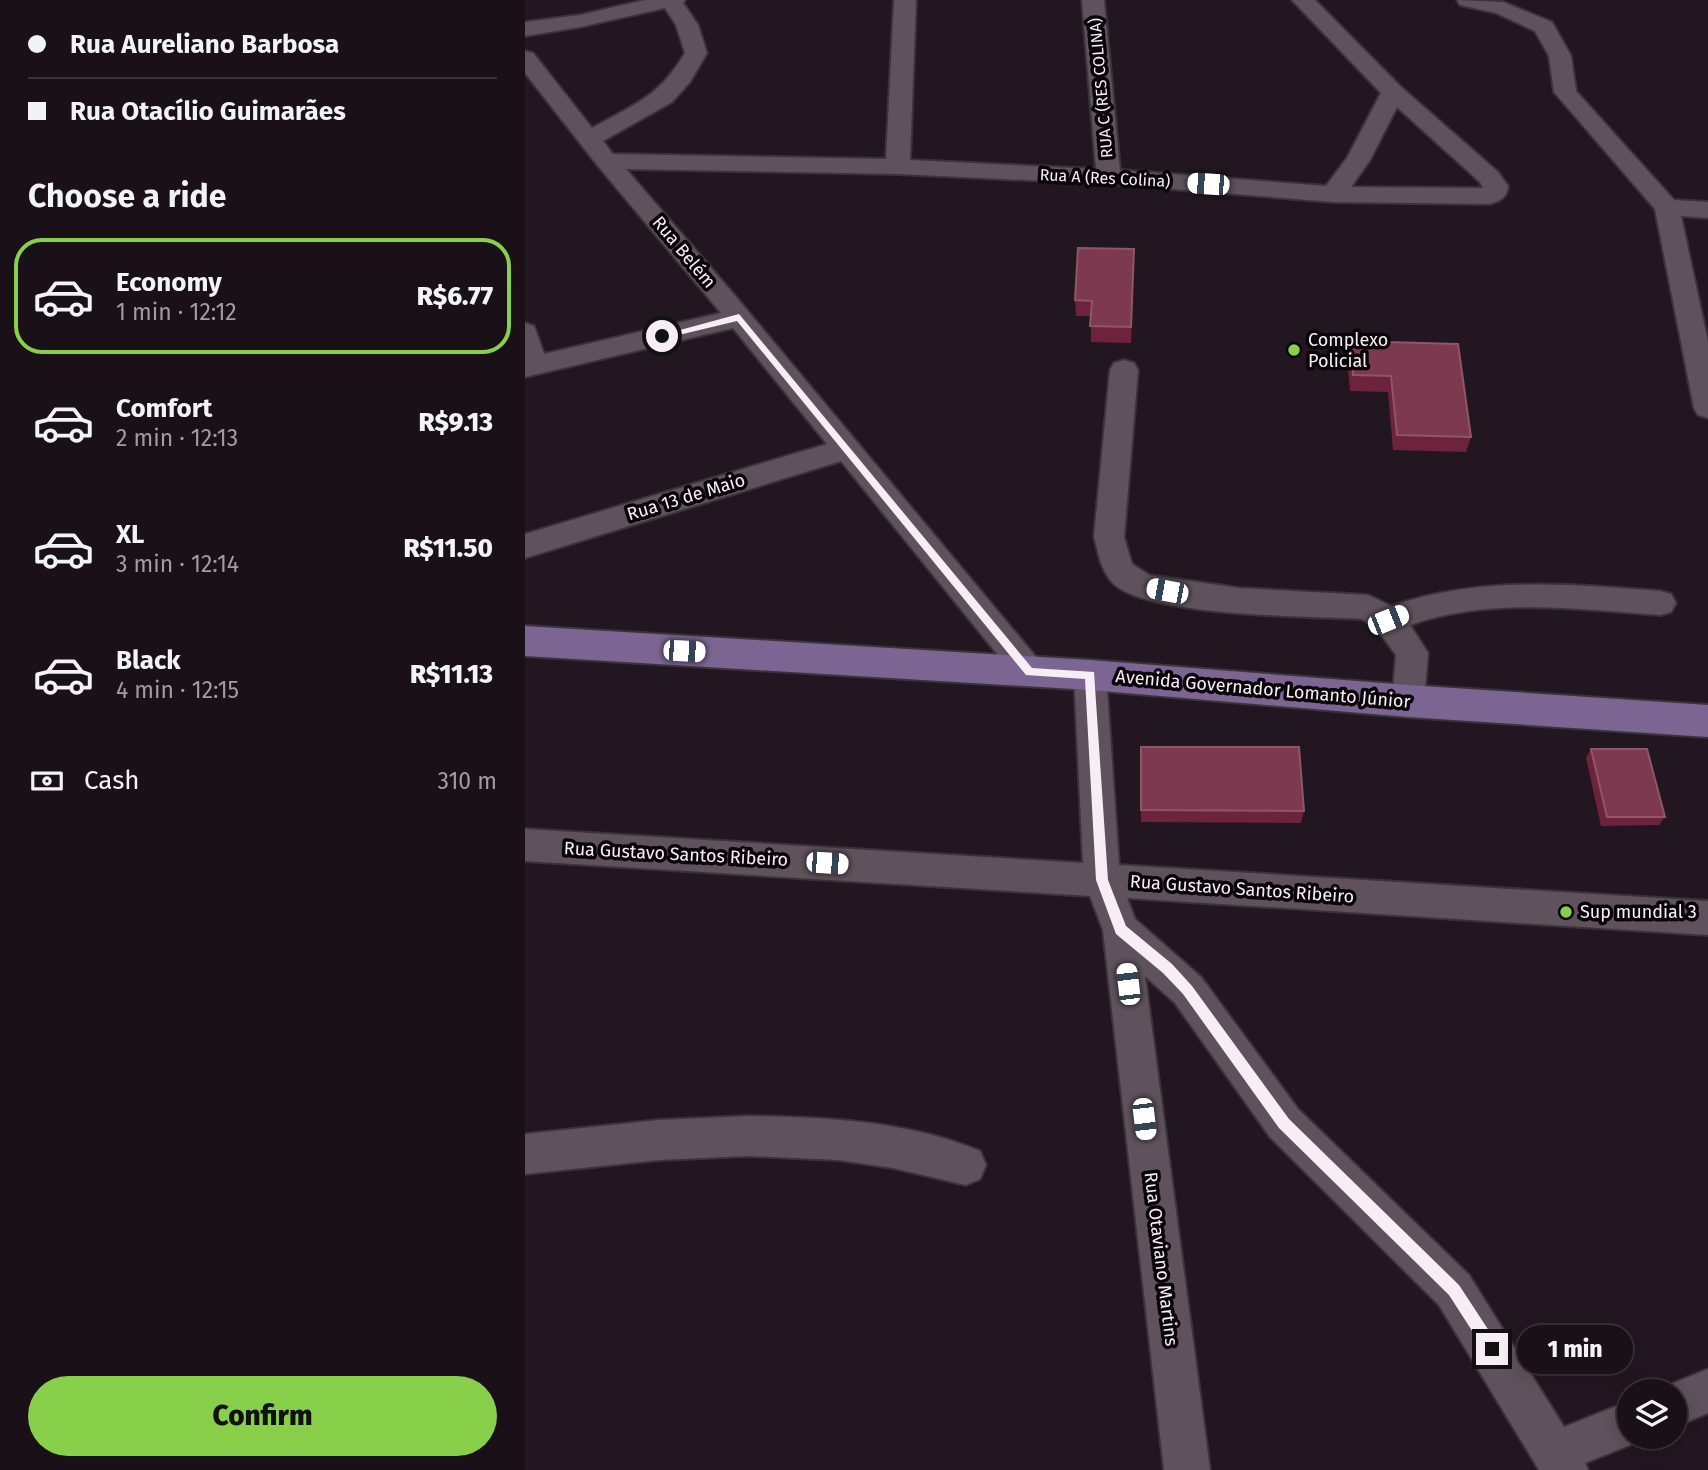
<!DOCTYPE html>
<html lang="en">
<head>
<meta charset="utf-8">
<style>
  body { margin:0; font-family:"Fira Sans",sans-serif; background:#271f25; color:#f1f3f6; height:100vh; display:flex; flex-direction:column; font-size:26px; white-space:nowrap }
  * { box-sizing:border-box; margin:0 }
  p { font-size:23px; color:#9f9da2 }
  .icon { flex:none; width:38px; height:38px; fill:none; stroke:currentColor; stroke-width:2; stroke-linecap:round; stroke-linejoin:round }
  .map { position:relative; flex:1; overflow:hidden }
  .panel { display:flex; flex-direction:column; background:#1a1118; width:525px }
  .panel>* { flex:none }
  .hud { display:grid; align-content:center; height:154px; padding:0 28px; background:#1a1118 }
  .tools { position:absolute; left:1092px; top:1379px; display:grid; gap:14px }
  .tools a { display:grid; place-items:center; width:70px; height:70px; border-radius:50%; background:#1a1118; box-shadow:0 4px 18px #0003,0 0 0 2px #383137; font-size:35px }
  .end { position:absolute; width:32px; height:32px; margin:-16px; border:9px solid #f6eef4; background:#111; box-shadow:0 0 0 4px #111 }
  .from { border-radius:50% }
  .bubble { position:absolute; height:49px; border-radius:24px; background:#1a1118; box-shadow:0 4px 18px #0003,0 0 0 2px #383137; font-size:23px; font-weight:800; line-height:49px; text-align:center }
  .car { position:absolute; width:21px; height:42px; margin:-21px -10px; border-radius:9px; box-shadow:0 0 5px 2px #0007; background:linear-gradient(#fff 24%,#345 0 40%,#fff 0 76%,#345 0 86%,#fff 0) }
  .hud b { display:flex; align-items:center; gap:24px; height:66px; font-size:26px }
  .hud b+b { border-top:2px solid #383137 }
  .hud i { width:18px; height:18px; background:#f1f3f6 }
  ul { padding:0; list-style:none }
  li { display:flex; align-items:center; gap:21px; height:116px; margin:0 14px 10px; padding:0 14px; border:4px solid transparent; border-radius:28px }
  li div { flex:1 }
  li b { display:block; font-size:26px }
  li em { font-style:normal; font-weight:800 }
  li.current { border-color:#88cf4a }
  li>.icon { width:63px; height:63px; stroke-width:1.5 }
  h2 { padding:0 28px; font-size:32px; line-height:84px }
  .pay { display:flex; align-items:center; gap:18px; height:77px; padding:0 28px; font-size:26px }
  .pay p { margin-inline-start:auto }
  .primary-button { display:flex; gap:14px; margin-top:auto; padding:14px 28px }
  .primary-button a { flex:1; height:80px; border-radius:42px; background:#88cf4a; color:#111; font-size:28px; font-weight:800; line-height:80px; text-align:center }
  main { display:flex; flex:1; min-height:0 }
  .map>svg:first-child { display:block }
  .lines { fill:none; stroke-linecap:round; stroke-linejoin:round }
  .minor-casing { stroke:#3a3339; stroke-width:4 }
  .major-casing { stroke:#3a3339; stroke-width:4 }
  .minor { fill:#5f525c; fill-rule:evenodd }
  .major { fill:#7c6593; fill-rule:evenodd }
  .wall { fill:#6d233b }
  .building { fill:#7c394f; stroke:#8f5569; stroke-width:2 }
  .route { fill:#f6eef4 }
  .poi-dot { fill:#88cf4a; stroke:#090508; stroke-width:2.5 }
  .labels { text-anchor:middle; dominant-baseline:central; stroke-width:7; stroke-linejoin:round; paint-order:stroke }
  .far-street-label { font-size:16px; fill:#f6eef4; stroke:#090508 }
  .street-label { font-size:18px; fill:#f6eef4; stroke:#090508 }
  .poi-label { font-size:18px; fill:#f6eef4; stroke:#090508; text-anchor:start }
</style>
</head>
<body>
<main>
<section class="panel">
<div class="hud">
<b><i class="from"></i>Rua Aureliano Barbosa</b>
<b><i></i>Rua Otacílio Guimarães</b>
</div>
<h2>Choose a ride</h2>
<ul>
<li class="current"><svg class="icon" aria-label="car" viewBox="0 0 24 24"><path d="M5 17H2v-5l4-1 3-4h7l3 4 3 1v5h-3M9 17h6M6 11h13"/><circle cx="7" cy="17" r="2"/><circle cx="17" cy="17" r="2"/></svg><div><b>Economy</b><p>1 min · 12:12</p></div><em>R$6.77</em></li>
<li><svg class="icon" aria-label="car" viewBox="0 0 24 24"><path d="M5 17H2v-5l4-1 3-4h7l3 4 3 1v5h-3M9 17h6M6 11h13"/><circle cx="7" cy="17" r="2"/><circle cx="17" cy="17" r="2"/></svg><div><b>Comfort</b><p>2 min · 12:13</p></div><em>R$9.13</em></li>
<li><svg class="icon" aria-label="car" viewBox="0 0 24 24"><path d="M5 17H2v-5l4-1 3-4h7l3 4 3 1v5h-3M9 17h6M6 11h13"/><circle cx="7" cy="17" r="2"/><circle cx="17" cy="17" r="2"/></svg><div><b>XL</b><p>3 min · 12:14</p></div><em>R$11.50</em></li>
<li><svg class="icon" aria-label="car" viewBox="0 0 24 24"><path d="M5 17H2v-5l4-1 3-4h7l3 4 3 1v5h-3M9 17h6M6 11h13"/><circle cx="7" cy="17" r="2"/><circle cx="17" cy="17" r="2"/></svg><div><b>Black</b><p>4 min · 12:15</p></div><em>R$11.13</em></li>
</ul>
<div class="pay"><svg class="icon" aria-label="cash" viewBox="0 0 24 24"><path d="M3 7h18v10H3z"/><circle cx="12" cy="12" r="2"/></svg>Cash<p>310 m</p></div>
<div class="primary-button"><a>Confirm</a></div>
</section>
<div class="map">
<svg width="1183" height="1470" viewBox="0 0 1183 1470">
  <rect width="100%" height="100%" fill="#221720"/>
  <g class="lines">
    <defs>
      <g id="minor">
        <path d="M120 0H160L158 3 173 25 182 53 165 82 147 102 78 141 88 154 361 159 369 0H391L385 160 571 169 557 0H579L595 170 801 186 822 158 856 93 767 0H790L876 87 973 172 983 186C982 198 975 201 964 204L808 202 584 184 373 174 101 169 212 298 516 663 521 672 516 681 505 685 494 681 316 461 0 558V534L302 444 208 328 0 377V323L9 326 19 354 196 313 73 166 0 73V51L8 53 67 128C110 104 134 97 160 53L151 25 140 8 55 27 0 36V22L55 15ZM872 107 955 182 958 188 826 187 845 160Z"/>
        <polygon points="932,0 978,2 1027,22 1046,56 1051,91 1149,200 1183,202 1183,218 1156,216 1183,342 1183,418 1173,415 1169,408 1130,209 1029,92 1024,56 1010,31 971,13 935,5"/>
        <path d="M599 360 609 363 613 370 599 537 607 564 624 575 714 588 843 595 866 606C955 576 1043 584 1135 591L1146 594 1151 603 1146 612 1135 615C1052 609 965 597 885 625L903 653 899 701 895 711 883 715 871 711 867 701 871 655 852 629 837 619C787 616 618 617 587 582 576 570 573 552 569 537L585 370 589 363Z"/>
        <polygon points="565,662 576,666 581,675 594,865 1183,901 1183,935 602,898 610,919 676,977 773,1109 944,1275 1039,1427 1104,1401 1104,1437 1121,1437 1120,1439 1060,1463 1063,1470 1014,1470 914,1305 745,1137 650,1003 620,976 685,1470 639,1470 578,930 565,896 0,861 0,829 558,863 549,675 554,666"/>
        <path d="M223 1116C300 1117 384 1121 455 1151L461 1165 455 1179 441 1185 368 1168 313 1160 223 1156 134 1160 0 1174V1134L134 1120Z"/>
        <polygon points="1183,1369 1183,1413 1150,1427 1150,1391 1134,1389"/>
      </g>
      <polygon id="major" points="0,626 565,660 883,685 1183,705 1183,737 883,717 565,690 0,656"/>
    </defs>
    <!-- minor casing -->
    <use href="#minor" class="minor-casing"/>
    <!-- major casing -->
    <use href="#major" class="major-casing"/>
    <!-- minor -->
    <use href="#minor" class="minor"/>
    <!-- major -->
    <use href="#major" class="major"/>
  </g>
  <!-- wall -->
  <g class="wall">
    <polygon points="609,249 606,343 566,342 566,316 551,316 550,300"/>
    <polygon points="825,341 946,437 941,452 868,450 863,392 825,391 822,357"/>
    <polygon points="1066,749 1140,817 1134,825 1076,826 1061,758"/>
    <polygon points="615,760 779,811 776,823 616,822"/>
  </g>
  <!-- building -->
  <g class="building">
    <polygon points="553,248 609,249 606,327 565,326 567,301 550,300"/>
    <polygon points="825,341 933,344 946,437 872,435 866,376 828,375"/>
    <polygon points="616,747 774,747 779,811 616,810"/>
    <polygon points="1066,749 1122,749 1140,817 1082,817"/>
  </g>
  <!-- route -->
  <polygon class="route" points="214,314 507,668 569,672 583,880 601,926 647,964 667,986 764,1119 934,1285 972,1343 974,1349 972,1354 967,1356 962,1354 924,1295 754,1128 658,994 638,973 591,934 571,880 560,679 501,675 212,321 137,339 133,336"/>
  <!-- markers -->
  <g class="poi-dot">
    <circle cx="769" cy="350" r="7"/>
    <circle cx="1041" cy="912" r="7"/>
  </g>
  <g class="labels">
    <!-- far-street labels -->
    <g class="far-street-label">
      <text transform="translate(576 88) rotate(-95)">RUA C (RES COLINA)</text>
      <text transform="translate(580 178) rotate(3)">Rua A (Res Colina)</text>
    </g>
    <!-- street labels -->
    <g class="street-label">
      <text transform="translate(159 252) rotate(50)">Rua Belém</text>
      <text transform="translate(161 497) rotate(-17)">Rua 13 de Maio</text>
      <text transform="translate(738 689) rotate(5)">Avenida Governador Lomanto Júnior</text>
      <text transform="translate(151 854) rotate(3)">Rua Gustavo Santos Ribeiro</text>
      <text transform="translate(717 889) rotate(4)">Rua Gustavo Santos Ribeiro</text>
      <text transform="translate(636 1259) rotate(83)">Rua Otaviano Martins</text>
    </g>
    <!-- poi labels -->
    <g class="poi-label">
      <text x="783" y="340">Complexo<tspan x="783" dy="21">Policial</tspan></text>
      <text x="1055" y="912">Sup mundial 3</text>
    </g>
  </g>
</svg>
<div class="tools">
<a><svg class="icon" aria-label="layers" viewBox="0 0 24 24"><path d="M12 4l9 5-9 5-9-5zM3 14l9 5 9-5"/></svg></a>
</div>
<i class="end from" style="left:137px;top:336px"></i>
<i class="end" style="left:967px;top:1349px"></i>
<div class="bubble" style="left:992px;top:1325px;width:116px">1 min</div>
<i class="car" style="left:683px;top:184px;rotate:274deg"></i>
<i class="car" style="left:642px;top:591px;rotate:281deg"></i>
<i class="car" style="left:863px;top:620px;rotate:68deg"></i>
<i class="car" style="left:159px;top:651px;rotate:93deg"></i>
<i class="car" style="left:302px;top:863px;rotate:94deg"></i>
<i class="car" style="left:603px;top:984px;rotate:353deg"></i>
<i class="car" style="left:619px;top:1119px;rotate:173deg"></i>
</div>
</main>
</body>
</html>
